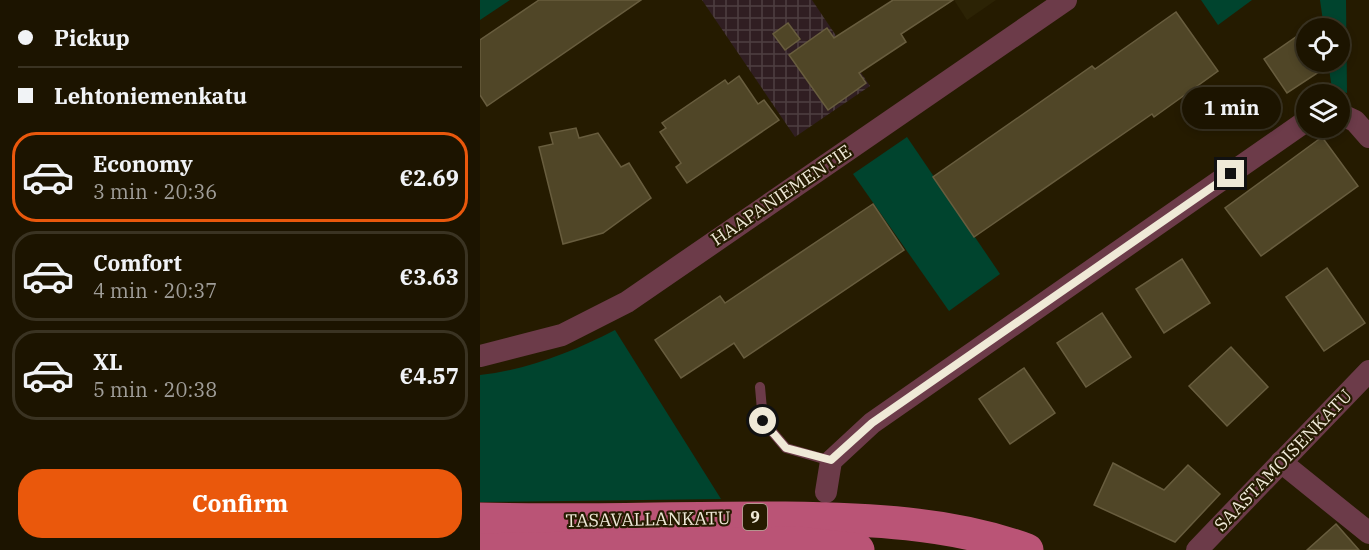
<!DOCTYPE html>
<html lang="en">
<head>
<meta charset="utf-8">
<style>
  body { margin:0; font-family:"IBM Plex Serif",serif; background:#251d0a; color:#f1f3f6; height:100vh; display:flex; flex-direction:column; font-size:22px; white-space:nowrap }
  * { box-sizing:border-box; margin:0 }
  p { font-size:20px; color:#a09e99 }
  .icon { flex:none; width:33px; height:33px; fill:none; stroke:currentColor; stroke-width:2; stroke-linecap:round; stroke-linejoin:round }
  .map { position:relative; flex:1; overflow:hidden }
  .panel { display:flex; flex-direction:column; background:#1c1400; width:480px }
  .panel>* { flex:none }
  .hud { display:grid; align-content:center; height:132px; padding:0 18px; background:#1c1400 }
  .controls { position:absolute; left:816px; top:18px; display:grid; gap:12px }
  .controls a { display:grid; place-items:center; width:54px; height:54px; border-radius:50%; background:#1c1400; box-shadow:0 3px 9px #0003,0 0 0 2px #3a3322; font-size:30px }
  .end { position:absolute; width:27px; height:27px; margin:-14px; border:8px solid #efe9d7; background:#111; box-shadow:0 0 0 3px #111 }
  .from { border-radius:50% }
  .bubble { position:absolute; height:42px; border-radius:21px; background:#1c1400; box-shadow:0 3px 9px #0003,0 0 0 2px #3a3322; font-size:20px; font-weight:700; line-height:42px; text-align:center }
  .hud b { display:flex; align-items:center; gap:21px; height:57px; font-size:22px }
  .hud b+b { border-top:2px solid #3a3322 }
  .hud i { width:15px; height:15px; background:#f1f3f6 }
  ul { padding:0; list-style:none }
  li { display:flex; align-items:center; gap:18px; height:90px; margin:0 12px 9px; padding:0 6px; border:3px solid #3a3322; border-radius:24px }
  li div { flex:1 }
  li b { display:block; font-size:22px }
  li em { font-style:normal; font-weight:700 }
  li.on { border-color:#ea580c }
  li>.icon { width:54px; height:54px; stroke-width:1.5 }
  .action { display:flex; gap:12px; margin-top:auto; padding:12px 18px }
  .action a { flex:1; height:69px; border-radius:24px; background:#ea580c; color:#fff; font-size:24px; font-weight:700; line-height:69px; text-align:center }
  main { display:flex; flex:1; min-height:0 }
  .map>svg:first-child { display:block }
  .built { fill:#2c2305 }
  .industrial { fill:url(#industrial-grid) }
  .green { fill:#00442e }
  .building { fill:#504627; stroke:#685d3e; stroke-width:1.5 }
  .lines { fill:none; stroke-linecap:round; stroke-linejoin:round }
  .lane { stroke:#6c3b49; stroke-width:10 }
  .street { stroke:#6c3b49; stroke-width:22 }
  .primary { stroke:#ba5476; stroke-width:33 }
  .route { stroke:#efe9d7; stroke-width:8 }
  .labels { text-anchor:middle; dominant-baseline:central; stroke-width:4.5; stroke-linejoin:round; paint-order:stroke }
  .shield { fill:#251b00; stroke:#b2ab96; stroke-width:1.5 }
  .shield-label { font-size:16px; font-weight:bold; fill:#efe9d7 }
  .street-label { font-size:18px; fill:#efe9d7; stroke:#251b00 }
</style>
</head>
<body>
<main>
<section class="panel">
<div class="hud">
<b><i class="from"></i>Pickup</b>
<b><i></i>Lehtoniemenkatu</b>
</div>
<ul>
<li class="on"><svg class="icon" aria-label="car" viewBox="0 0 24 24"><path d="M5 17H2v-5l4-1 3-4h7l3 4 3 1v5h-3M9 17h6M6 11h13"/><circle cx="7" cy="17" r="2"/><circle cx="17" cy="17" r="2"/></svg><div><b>Economy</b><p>3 min · 20:36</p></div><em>€2.69</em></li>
<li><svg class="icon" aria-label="car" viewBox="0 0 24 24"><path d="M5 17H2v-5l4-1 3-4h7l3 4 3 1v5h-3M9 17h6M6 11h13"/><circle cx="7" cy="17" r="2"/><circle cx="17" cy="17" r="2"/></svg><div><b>Comfort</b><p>4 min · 20:37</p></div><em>€3.63</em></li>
<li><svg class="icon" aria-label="car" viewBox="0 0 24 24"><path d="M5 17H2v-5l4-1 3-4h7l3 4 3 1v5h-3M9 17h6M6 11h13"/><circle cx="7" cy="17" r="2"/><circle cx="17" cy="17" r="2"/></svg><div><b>XL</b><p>5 min · 20:38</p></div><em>€4.57</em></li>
</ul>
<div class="action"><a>Confirm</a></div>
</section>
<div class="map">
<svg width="889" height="550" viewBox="0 0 889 550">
  <defs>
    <pattern id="industrial-grid" width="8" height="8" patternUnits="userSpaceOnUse" patternTransform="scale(1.5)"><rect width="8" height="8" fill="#301e22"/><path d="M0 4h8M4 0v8" fill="none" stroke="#4e3f41"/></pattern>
  </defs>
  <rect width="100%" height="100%" fill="#251b00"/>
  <!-- built -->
  <polygon class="built" points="474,0 516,0 487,20"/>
  <!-- industrial -->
  <polygon class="industrial" points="222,0 332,0 390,86 315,137"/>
  <!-- green -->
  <g class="green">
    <polygon points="0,0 30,0 0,20"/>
    <polygon points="721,0 772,0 738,25"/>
    <polygon points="840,0 866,0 867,93 852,89 848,62 860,62 860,28 844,28"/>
    <polygon points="427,137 520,274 469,311 373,174"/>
    <path d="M135 330 241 499 0 502V375C46 370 93 352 135 330Z"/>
  </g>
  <!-- building -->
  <g class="building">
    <polygon points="59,0 161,0 7,106 0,95 0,40"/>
    <polygon points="413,0 473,0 421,34 426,42 379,73 386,83 348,110 309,55 347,28 354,38"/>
    <polygon points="696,12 738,71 674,117 672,114 494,237 453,177 612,66 615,69"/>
    <polygon points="308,23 320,39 305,50 293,34"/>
    <polygon points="826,30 826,62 854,62 807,93 784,59"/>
    <polygon points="259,76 278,104 284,100 299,120 207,183 196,167 201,163 180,132 186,128 182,123 245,80 248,84"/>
    <polygon points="96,128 99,138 118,133 141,167 149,163 171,198 123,233 83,244 59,147 73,144 70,133"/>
    <polygon points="842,137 878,186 781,256 745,208"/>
    <polygon points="393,204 424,250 264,358 254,343 201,378 175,340 240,296 245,303"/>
    <polygon points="702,259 730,303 684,333 656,289"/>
    <polygon points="847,268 885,323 844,351 806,297"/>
    <polygon points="622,313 651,357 606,387 577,343"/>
    <polygon points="751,347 788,387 747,426 709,386"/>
    <polygon points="544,368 575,413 530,444 499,399"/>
    <polygon points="633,463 684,490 708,465 740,494 695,542 614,505"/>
    <polygon points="856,524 879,550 827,550"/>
  </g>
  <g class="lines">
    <!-- lane -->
    <polyline class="lane" points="280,387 283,421 306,448 351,461"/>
    <!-- street -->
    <g class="street">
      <polyline points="860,114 875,121 889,137"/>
      <polyline points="0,356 82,335 147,302 586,0"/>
      <polyline points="801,462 889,533"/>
      <polyline points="346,492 351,461 392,423 826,121"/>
      <polyline points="717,550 889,371"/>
    </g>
    <!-- primary -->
    <g class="primary">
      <path d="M0 519C102 522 203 517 305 518 386 519 470 522 547 550"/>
      <polyline points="0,550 317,543 378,550"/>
    </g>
  </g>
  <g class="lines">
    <!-- route -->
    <polyline class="route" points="283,421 306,448 351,460 392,423 751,174"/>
  </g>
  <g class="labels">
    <!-- shield labels -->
    <rect class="shield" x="263" y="504" width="24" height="26" rx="4.5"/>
    <g class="shield-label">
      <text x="275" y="517">9</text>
    </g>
    <!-- street labels -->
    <g class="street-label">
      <text transform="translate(301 195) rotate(-34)">HAAPANIEMENTIE</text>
      <text transform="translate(803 460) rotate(-46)">SAASTAMOISENKATU</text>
      <text transform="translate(168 519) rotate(-1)">TASAVALLANKATU</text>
    </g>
  </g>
</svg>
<div class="controls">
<a><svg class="icon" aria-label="locate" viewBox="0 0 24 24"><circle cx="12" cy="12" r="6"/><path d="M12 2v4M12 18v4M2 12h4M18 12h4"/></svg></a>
<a><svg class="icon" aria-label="layers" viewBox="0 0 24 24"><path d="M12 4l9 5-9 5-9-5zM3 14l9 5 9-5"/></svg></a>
</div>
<i class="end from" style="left:283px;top:421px"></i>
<i class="end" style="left:751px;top:174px"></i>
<div class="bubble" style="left:702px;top:87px;width:99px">1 min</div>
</div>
</main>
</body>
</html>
